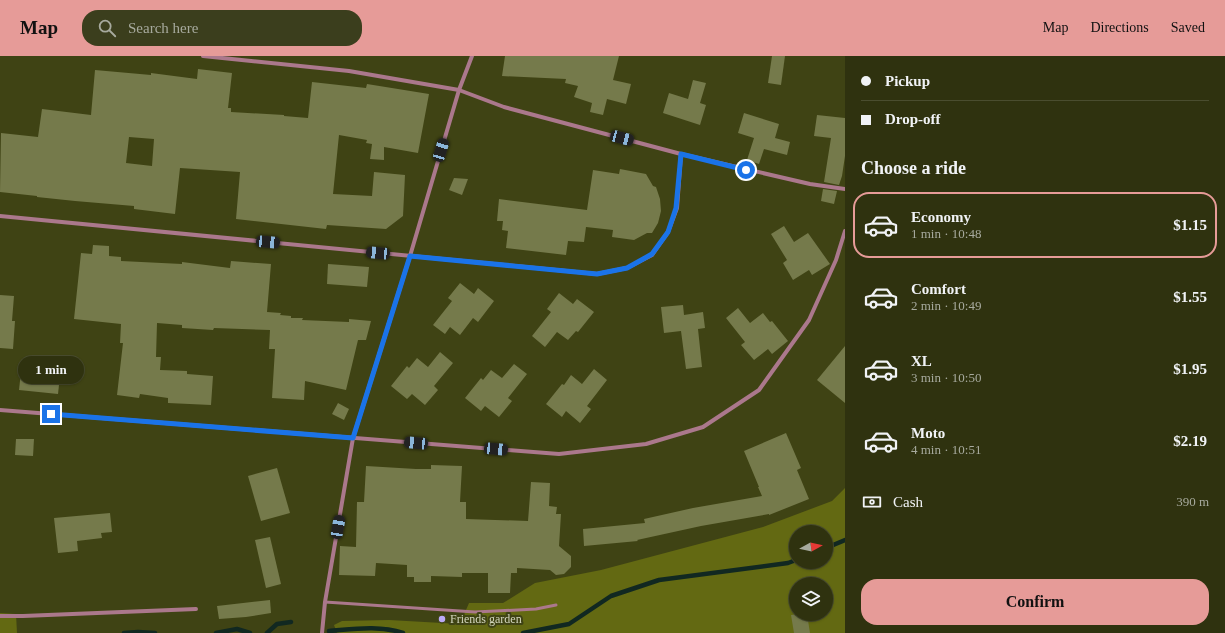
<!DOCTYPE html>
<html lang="en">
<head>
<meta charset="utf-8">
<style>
  body { margin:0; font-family:Georgia,serif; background:#3b3e1d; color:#f1f3f6; height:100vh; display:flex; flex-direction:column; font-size:15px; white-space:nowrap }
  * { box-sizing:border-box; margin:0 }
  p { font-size:13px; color:#a7aa9e }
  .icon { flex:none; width:22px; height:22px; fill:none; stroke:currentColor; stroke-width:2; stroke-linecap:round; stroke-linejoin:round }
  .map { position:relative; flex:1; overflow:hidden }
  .side { display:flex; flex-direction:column; background:#2f320f; width:380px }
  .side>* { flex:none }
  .guide { display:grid; align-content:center; height:88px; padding:0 16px; background:#2f320f }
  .needle { width:26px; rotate:82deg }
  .tools { position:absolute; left:789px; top:469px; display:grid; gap:8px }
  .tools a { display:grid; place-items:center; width:44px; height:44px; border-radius:50%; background:#2f320f; box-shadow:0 1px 3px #0004,0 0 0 1px #4a4d2f; font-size:20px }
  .end { position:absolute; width:18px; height:18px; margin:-9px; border:5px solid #1a73e8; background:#fff; box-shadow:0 0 0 2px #fff }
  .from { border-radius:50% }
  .bubble { position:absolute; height:28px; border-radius:14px; background:#2f320f; box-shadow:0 1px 3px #0004,0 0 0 1px #4a4d2f; font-size:13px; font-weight:700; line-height:28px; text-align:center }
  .car { position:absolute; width:12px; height:24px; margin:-12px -6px; border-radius:5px; box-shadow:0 0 3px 1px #0007; background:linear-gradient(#222 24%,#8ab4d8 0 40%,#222 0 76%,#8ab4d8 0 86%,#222 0) }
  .guide b { display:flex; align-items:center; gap:14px; height:38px; font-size:15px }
  .guide b+b { border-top:1px solid #4a4d2f }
  .guide i { width:10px; height:10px; background:#f1f3f6 }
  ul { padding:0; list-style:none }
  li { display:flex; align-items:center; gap:12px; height:66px; margin:0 8px 6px; padding:0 8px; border:2px solid transparent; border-radius:16px }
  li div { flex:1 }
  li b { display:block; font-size:15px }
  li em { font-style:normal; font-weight:700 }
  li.current { border-color:#e69b98 }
  li>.icon { width:36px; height:36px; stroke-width:1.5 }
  h2 { padding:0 16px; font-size:18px; line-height:48px }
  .pay { display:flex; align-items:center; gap:10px; height:44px; padding:0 16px; font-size:15px }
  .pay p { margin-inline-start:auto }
  .primary-button { display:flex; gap:8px; margin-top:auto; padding:8px 16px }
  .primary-button a { flex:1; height:46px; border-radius:16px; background:#e69b98; color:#111; font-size:16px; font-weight:700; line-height:46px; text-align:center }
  header { display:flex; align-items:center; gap:24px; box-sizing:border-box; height:56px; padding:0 20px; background:#e69b98; color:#111 }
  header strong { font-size:19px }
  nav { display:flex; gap:22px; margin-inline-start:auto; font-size:14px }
  .search { width:280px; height:36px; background:#3b3e1d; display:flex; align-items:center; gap:10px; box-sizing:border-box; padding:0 14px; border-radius:16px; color:#a7aa9e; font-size:15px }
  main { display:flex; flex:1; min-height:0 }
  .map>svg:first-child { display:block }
  .green { fill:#636912; fill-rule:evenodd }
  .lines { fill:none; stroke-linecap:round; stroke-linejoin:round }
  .stream { stroke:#112821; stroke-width:4.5 }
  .building { fill:#757a4b; fill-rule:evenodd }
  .service { stroke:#ab788c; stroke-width:3 }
  .minor { stroke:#ab788c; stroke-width:4 }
  .route { stroke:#1a73e8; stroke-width:5 }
  .poi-dot { fill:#bbaaf6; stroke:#3f4314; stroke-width:1.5 }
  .labels { text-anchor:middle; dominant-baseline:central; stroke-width:4; stroke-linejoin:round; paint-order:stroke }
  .poi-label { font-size:12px; fill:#d3d6bd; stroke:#3f4314; text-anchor:start }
</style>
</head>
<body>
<header>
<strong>Map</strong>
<div class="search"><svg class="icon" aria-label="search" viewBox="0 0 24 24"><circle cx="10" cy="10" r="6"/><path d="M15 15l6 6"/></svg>Search here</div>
<nav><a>Map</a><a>Directions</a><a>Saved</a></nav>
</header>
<main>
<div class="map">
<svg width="845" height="577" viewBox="0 0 845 577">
  <rect width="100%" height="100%" fill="#3f4314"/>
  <!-- green -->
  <g class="green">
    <path d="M845 432V577H337L334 569 342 565 389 564 460 568 469 547H503L535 527 601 514 763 471 832 445ZM796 476H826V506H796ZM796 528H826V558H796Z"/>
    <polygon points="0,557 16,558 17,577 0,577"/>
  </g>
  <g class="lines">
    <!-- stream -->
    <g class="stream">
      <polyline points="826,492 845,484"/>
      <path d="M329 575C354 573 379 569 403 577"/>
      <polyline points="124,577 138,576 155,577"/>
      <polyline points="216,577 237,573 250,577"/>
      <polyline points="267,577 277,568 291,566"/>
      <polyline points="523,577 569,568 611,540 659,524 788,507 796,504"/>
    </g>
  </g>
  <!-- building -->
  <g class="building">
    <polygon points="505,0 619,0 613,24 631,28 626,48 607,43 603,59 590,56 592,47 574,41 578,30 565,27 566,23 502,20"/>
    <polygon points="772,0 785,0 781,29 768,27"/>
    <path d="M198 13 232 17 228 52H231V56L284 59V60L308 62 312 26 366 32 367 28 429 38 418 97 384 91V104L370 103 372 88 366 87 367 84 339 79 333 138 372 140 374 116 405 119 403 160 386 173 327 169 326 173 236 163 240 116 180 112 175 158 134 153V150L75 145 37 141V140L0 136 1 77 38 81 42 53 91 59 95 14 151 19V17L197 23ZM129 81 154 83 152 110 126 107Z"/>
    <polygon points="693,24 706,27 700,47 706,49 700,69 663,57 669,37 688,43"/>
    <polygon points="744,57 779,68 775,82 790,86 787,99 764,93 759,108 747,104 754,82 738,77"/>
    <polygon points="817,59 845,62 845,100 842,120 839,129 824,126 831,82 814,80"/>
    <polygon points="620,113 646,118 653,130 656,131 660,143 661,155 658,167 652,177 647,177 634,184 612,181 613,174 586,171 584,186 568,185 566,199 506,192 508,175 502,174 503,165 497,165 499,143 587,154 593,114 619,118"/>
    <polygon points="454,122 468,123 462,139 449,134"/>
    <polygon points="823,133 837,135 834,148 821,145"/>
    <polygon points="784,170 794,186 808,177 830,208 812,219 809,214 793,224 783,207 787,204 771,178"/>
    <polygon points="93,189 109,190 109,200 121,201 121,205 182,208 182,206 230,212 231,205 271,208 267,256 281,257 280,259 291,260 291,262 303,262 302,264 349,266 349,263 371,265 366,284 358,284 346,334 305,325 304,344 272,342 275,293 269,293 270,274 214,272 213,274 182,272 182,269 157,267 156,301 161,301 160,314 187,315 187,318 213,320 211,349 168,347 168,342 140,338 139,342 117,339 123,287 120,287 121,268 74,263 81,197 92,198"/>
    <polygon points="328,208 369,211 367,231 327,228"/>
    <polygon points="460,227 474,238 478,232 494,245 478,266 473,262 460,279 450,271 445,278 433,269 452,245 448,242"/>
    <polygon points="559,237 573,248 577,243 594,256 578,276 576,275 568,284 557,276 545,291 532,280 551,256 547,253"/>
    <polygon points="0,239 14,240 12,265 15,265 13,293 0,292"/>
    <polygon points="683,249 684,259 703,256 705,272 698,273 702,311 686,313 681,275 664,277 661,251"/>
    <polygon points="738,252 750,267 763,257 770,266 772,265 788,285 772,298 768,293 754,304 741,289 745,286 726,262"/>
    <polygon points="845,290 845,347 817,324"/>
    <polygon points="440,296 453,307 434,330 438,334 425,349 412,338 407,343 391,330 407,310 409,312 417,302 428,311"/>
    <polygon points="22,307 61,311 58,338 19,334"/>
    <polygon points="514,308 527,318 508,342 512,345 499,361 485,350 481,355 465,342 481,322 483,324 491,314 502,322"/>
    <polygon points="594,313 607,324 587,350 591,353 580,367 566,355 562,361 546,348 562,328 564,329 571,319 582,328"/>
    <polygon points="338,347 349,353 344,364 332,358"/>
    <polygon points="786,377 801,412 797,414 809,443 769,459 769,458 701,470 637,484 638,485 584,490 583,473 645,467 644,463 693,452 762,440 758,431 759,431 744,395"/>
    <polygon points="16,383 34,383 33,400 15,399"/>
    <polygon points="431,409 462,410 460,446 466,446 466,463 528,465 531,426 550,427 549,450 557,451 556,458 561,458 559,490 571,500 571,511 564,518 556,519 550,514 517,512 517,517 511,517 510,537 488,537 488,517 462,517 462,521 431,520 431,526 414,526 414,521 407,521 407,509 376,507 375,520 339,519 340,490 356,491 357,446 364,446 366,410 416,413 431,413"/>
    <polygon points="277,412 290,457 261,465 248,420"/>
    <polygon points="110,457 112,476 101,477 102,482 77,485 78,495 58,497 54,462"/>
    <polygon points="270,481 281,528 266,532 255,484"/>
    <polygon points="270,544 271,557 246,561 219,563 217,550"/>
    <polygon points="799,558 807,558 810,577 794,577 791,559"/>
  </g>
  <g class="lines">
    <!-- service -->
    <polyline class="service" points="325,546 475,556 536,553 556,549"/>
    <!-- minor -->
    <g class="minor">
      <polyline points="203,0 349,15 459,34 504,51 681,98 810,128 845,133"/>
      <polyline points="0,160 597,218 627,212 652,199 668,176 677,152 681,98"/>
      <polyline points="0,354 559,398 646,388 703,371 759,334 809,264 836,204 845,175"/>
      <polyline points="0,560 23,560 196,553"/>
      <polyline points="322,577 325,546 353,382 410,200 459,34 472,0"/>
    </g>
  </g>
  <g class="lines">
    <!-- route -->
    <polyline class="route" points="51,358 353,382 410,200 597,218 627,212 652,198 668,176 676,152 681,98 746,114"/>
  </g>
  <!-- markers -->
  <circle class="poi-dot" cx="442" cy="563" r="4"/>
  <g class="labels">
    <!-- poi labels -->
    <g class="poi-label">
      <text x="450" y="563">Friends garden</text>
    </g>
  </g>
</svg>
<div class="tools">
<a><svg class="needle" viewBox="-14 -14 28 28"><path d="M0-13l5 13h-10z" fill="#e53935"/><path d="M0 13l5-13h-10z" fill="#a7aa9e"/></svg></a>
<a><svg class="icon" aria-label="layers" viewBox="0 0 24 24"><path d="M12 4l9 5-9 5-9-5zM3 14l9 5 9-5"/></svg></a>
</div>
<i class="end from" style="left:746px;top:114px"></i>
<i class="end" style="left:51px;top:358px"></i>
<div class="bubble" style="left:18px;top:300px;width:66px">1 min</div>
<i class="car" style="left:622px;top:82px;rotate:105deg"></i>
<i class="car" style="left:441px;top:94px;rotate:17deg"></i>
<i class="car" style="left:268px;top:186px;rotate:95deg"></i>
<i class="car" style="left:378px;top:197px;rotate:275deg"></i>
<i class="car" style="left:416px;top:387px;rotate:275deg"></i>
<i class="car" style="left:496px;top:393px;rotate:95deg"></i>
<i class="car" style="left:338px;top:471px;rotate:10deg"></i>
</div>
<section class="side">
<div class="guide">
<b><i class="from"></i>Pickup</b>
<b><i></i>Drop-off</b>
</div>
<h2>Choose a ride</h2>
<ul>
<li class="current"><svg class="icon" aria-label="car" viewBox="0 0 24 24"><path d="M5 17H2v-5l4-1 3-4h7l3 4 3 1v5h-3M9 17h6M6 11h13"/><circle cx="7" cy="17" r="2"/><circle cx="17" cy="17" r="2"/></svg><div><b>Economy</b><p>1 min · 10:48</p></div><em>$1.15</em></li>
<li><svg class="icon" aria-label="car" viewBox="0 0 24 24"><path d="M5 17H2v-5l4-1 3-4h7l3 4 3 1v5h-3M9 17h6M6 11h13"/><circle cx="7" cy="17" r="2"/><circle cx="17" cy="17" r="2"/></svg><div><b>Comfort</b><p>2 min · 10:49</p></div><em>$1.55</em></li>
<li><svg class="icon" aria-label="car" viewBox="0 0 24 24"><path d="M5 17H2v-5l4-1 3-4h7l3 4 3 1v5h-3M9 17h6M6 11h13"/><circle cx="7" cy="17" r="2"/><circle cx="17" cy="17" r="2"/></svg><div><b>XL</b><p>3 min · 10:50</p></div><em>$1.95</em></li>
<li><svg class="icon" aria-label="car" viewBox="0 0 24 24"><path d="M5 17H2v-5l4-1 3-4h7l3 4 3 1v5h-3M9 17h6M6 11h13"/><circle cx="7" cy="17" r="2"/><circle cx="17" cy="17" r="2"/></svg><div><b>Moto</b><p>4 min · 10:51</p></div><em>$2.19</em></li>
</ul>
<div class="pay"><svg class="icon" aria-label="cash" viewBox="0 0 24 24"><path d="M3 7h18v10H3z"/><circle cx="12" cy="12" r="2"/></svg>Cash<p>390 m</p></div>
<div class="primary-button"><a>Confirm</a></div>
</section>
</main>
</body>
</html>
